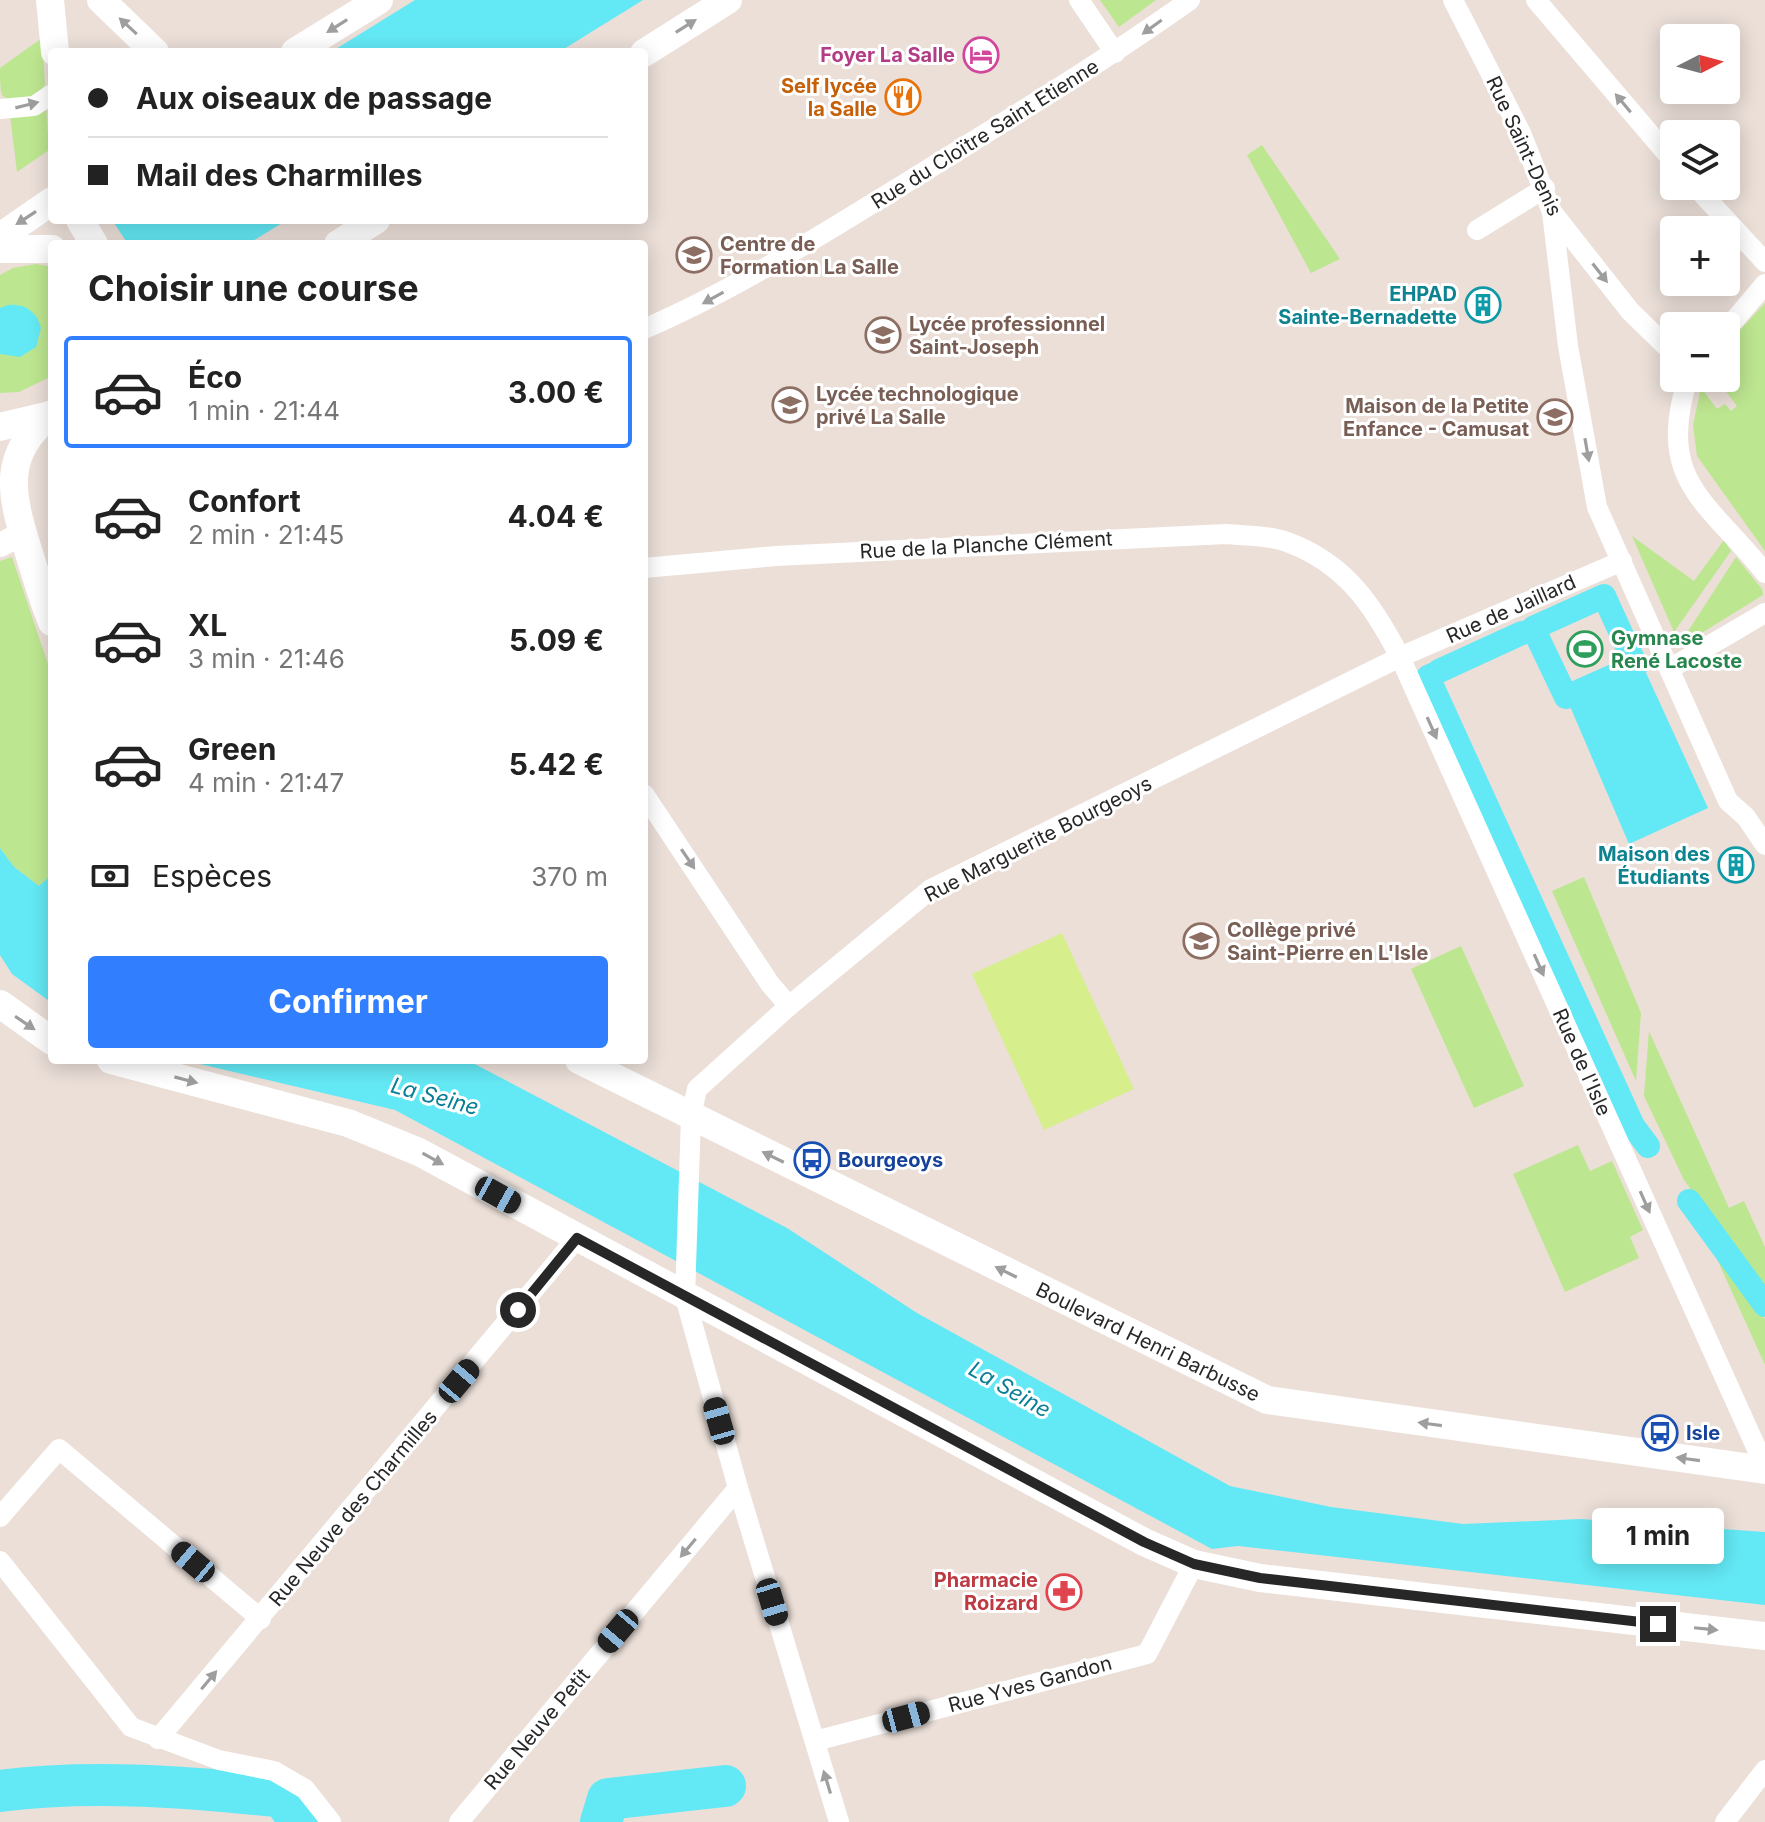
<!DOCTYPE html>
<html lang="fr">
<head>
<meta charset="utf-8">
<style>
  body { margin:0; font-family:Inter,sans-serif; background:#f2f2f2; color:#222; height:100vh; display:flex; flex-direction:column; font-size:30px; white-space:nowrap }
  * { box-sizing:border-box; margin:0 }
  p { font-size:26px; color:#767676 }
  .icon { flex:none; width:44px; height:44px; fill:none; stroke:currentColor; stroke-width:2; stroke-linecap:round; stroke-linejoin:round }
  .map { position:relative; flex:1; overflow:hidden }
  .side { position:absolute; left:48px; top:240px; width:600px; height:824px; display:flex; flex-direction:column; background:#fff; border-radius:8px; box-shadow:0 4px 20px #0003 }
  .side>* { flex:none }
  .guide { position:absolute; left:48px; top:48px; width:600px; height:176px; border-radius:8px; box-shadow:0 4px 20px #0003; display:grid; align-content:center; height:176px; padding:0 40px; background:#fff }
  .needle { width:52px; rotate:84deg }
  .buttons { position:absolute; left:1660px; top:24px; display:grid; gap:16px }
  .buttons a { display:grid; place-items:center; width:80px; height:80px; border-radius:8px; background:#fff; box-shadow:0 4px 20px #0003; font-size:40px }
  .end { position:absolute; width:36px; height:36px; margin:-18px; border:10px solid #272727; background:#fff; box-shadow:0 0 0 4px #fff }
  .from { border-radius:50% }
  .bubble { position:absolute; height:56px; border-radius:8px; background:#fff; box-shadow:0 4px 20px #0003; font-size:26px; font-weight:700; line-height:56px; text-align:center }
  .car { position:absolute; width:24px; height:48px; margin:-24px -12px; border-radius:10px; box-shadow:0 0 6px 2px #0007; background:linear-gradient(#222 24%,#8ab4d8 0 40%,#222 0 76%,#8ab4d8 0 86%,#222 0) }
  .guide b { display:flex; align-items:center; gap:28px; height:76px; font-size:30px }
  .guide b+b { border-top:2px solid #e0e0e0 }
  .guide i { width:20px; height:20px; background:#222 }
  ul { padding:0; list-style:none }
  li { display:flex; align-items:center; gap:24px; height:112px; margin:0 16px 12px; padding:0 24px; border:4px solid transparent; border-radius:8px }
  li div { flex:1 }
  li b { display:block; font-size:30px }
  li em { font-style:normal; font-weight:700 }
  li.active { border-color:#317eff }
  li>.icon { width:72px; height:72px; stroke-width:1.5 }
  h2 { padding:0 40px; font-size:36px; line-height:96px }
  .pay { display:flex; align-items:center; gap:20px; height:88px; padding:0 40px; font-size:30px }
  .pay p { margin-inline-start:auto }
  .action { display:flex; gap:16px; margin-top:auto; padding:16px 40px }
  .action a { flex:1; height:92px; border-radius:8px; background:#317eff; color:#fff; font-size:32px; font-weight:700; line-height:92px; text-align:center }
  .map>svg:first-child { display:block }
  .green { fill:#bde690 }
  .pitch { fill:#d6ee8b }
  .water { fill:#63e9f5 }
  .lines { fill:none; stroke-linecap:round; stroke-linejoin:round }
  .canal { stroke:#63e9f5; stroke-width:24 }
  .river { stroke:#63e9f5; stroke-width:42 }
  .minor { stroke:#fff; stroke-width:20 }
  .tertiary { stroke:#fff; stroke-width:24 }
  .secondary { stroke:#fff; stroke-width:28 }
  .oneway { fill:#9e9e9e }
  .route { stroke:#272727; stroke-width:10 }
  .labels { text-anchor:middle; dominant-baseline:central; stroke-width:6; stroke-linejoin:round; paint-order:stroke }
  .hotel-label { font-size:20px; font-weight:bold; fill:#b23c85; stroke:#fff; text-anchor:end }
  .food-label { font-size:20px; font-weight:bold; fill:#c56008; stroke:#fff; text-anchor:end }
  .street-label { font-size:20px; fill:#272727; stroke:#fff }
  .education-label { font-size:20px; font-weight:bold; fill:#785e54; stroke:#fff; text-anchor:start }
  .culture-label { font-size:20px; font-weight:bold; fill:#0d838f; stroke:#fff; text-anchor:end }
  .leisure-label { font-size:20px; font-weight:bold; fill:#27864d; stroke:#fff; text-anchor:start }
  .transit-label { font-size:20px; font-weight:bold; fill:#164399; stroke:#fff; text-anchor:start }
  .health-label { font-size:20px; font-weight:bold; fill:#be3a42; stroke:#fff; text-anchor:end }
  .water-label { font-size:22px; font-style:italic; fill:#077f96; stroke:#fff }
</style>
</head>
<body>
<div class="map">
<svg width="1765" height="1822" viewBox="0 0 1765 1822">
  <rect width="100%" height="100%" fill="#ebdfd8"/>
  <!-- green -->
  <g class="green">
    <polygon points="1100,0 1156,0 1119,27"/>
    <path d="M42 38 45 85C37 96 14 108 2 95 0 90 0 75 0 68Z"/>
    <polygon points="46,106 49,150 17,172 10,115"/>
    <polygon points="1262,145 1340,259 1311,273 1247,155"/>
    <polygon points="36,264 52,267 52,376 19,392 0,393 0,275 13,268"/>
    <polygon points="1765,303 1765,551 1697,456 1693,425 1701,388 1717,409 1725,404 1731,411 1737,406 1716,378 1726,378 1726,345"/>
    <polygon points="1632,536 1694,581 1724,540 1731,551 1674,632"/>
    <polygon points="12,557 52,676 52,874 39,886 14,867 0,848 0,561"/>
    <polygon points="1736,557 1762,589 1763,595 1687,642 1681,642"/>
    <polygon points="1584,877 1641,1013 1636,1081 1552,891"/>
    <polygon points="1461,946 1524,1086 1474,1108 1411,969"/>
    <polygon points="1649,1031 1729,1208 1744,1201 1765,1247 1765,1290 1684,1180 1644,1096"/>
    <polygon points="1578,1145 1590,1171 1612,1161 1643,1230 1630,1237 1639,1258 1565,1292 1513,1174"/>
    <polygon points="1707,1237 1765,1319 1765,1365"/>
  </g>
  <!-- pitch -->
  <polygon class="pitch" points="1062,933 1134,1089 1044,1130 972,974"/>
  <!-- water -->
  <g class="water">
    <polygon points="415,0 643,0 559,52 331,52"/>
    <polygon points="112,220 287,220 248,244 128,244"/>
    <path d="M8 305C25 303 37 312 41 328L36 347 20 357 0 354V308Z"/>
    <polygon points="1642,664 1708,808 1629,844 1566,697"/>
    <polygon points="0,848 14,867 39,886 52,874 52,1003 12,974 0,955"/>
    <polygon points="183,1060 467,1060 787,1228 917,1313 1230,1486 1331,1507 1463,1524 1580,1519 1765,1532 1765,1605 1238,1546 1212,1549 395,1110"/>
  </g>
  <g class="lines">
    <!-- canal -->
    <g class="canal">
      <polygon points="1604,596 1636,666 1566,697 1533,628"/>
      <polyline points="1439,671 1522,633"/>
      <polyline points="1432,675 1428,677 1633,1126 1648,1146"/>
      <polyline points="1689,1201 1765,1305"/>
    </g>
    <!-- river -->
    <g class="river">
      <path d="M0 1791C90 1779 193 1787 283 1797L300 1822"/>
      <polyline points="601,1822 608,1799 725,1786"/>
    </g>
    <!-- minor -->
    <g class="minor">
      <polyline points="1079,0 1115,53"/>
      <polyline points="1453,0 1521,133 1552,212 1630,311 1674,354"/>
      <polyline points="1536,0 1674,162"/>
      <polyline points="0,109 34,106 52,94"/>
      <polyline points="1695,186 1765,262"/>
      <polyline points="1552,212 1568,346 1597,507 1728,801 1746,817 1765,845"/>
      <polyline points="1477,230 1545,188"/>
      <path d="M644 329C739 288 826 232 914 178 1007 120 1100 64 1190 0"/>
      <polyline points="1726,330 1765,284"/>
      <path d="M1688 378C1655 482 1708 501 1765 573"/>
      <path d="M644 568 776 556 1226 534C1245 536 1269 535 1287 542 1345 563 1373 605 1400 657L1765 1467"/>
      <polyline points="1671,668 1765,613"/>
      <polyline points="644,794 770,984 789,1006"/>
      <polyline points="0,1517 59,1449 261,1619"/>
      <polyline points="0,1561 131,1727 219,1760 274,1771 305,1789 331,1822"/>
      <polyline points="158,1739 577,1238"/>
      <polyline points="815,1741 1147,1654 1194,1564"/>
      <polyline points="459,1822 738,1488"/>
      <polyline points="839,1822 738,1488 685,1297 691,1116 697,1089 789,1006 931,889 1400,657 1622,561"/>
      <polyline points="1725,1822 1765,1770"/>
    </g>
    <!-- tertiary -->
    <polyline class="tertiary" points="0,545 23,533"/>
    <!-- secondary -->
    <g class="secondary">
      <polyline points="50,0 55,52"/>
      <polyline points="101,0 155,52"/>
      <polyline points="295,52 379,0"/>
      <polyline points="644,53 728,0"/>
      <polyline points="80,220 94,244"/>
      <polyline points="0,237 52,201"/>
      <polyline points="338,244 376,220"/>
      <polyline points="0,249 52,249"/>
      <path d="M52 414C0 454 11 495 28 550 36 575 42 598 52 622"/>
      <polyline points="0,427 50,415"/>
      <polyline points="0,1004 52,1041"/>
      <polyline points="111,1060 348,1123 419,1152 1144,1542 1194,1564 1260,1578 1765,1636"/>
      <polyline points="579,1060 1267,1400 1765,1470"/>
    </g>
  </g>
  <!-- one-way arrows -->
  <defs><path id="oneway-solid" d="M-6-.8H1V-3.2L6.5 0L1 3.2V.8H-6Z" transform="scale(2)"/></defs>
  <g class="oneway">
    <use href="#oneway-solid" transform="translate(128 26) rotate(-137)"/>
    <use href="#oneway-solid" transform="translate(337 26) rotate(148)"/>
    <use href="#oneway-solid" transform="translate(686 26) rotate(-32)"/>
    <use href="#oneway-solid" transform="translate(1152 27) rotate(144)"/>
    <use href="#oneway-solid" transform="translate(1623 103) rotate(-130)"/>
    <use href="#oneway-solid" transform="translate(27 105) rotate(-14)"/>
    <use href="#oneway-solid" transform="translate(26 218) rotate(147)"/>
    <use href="#oneway-solid" transform="translate(1600 273) rotate(52)"/>
    <use href="#oneway-solid" transform="translate(713 298) rotate(151)"/>
    <use href="#oneway-solid" transform="translate(1587 450) rotate(80)"/>
    <use href="#oneway-solid" transform="translate(1432 728) rotate(66)"/>
    <use href="#oneway-solid" transform="translate(688 859) rotate(56)"/>
    <use href="#oneway-solid" transform="translate(1539 965) rotate(66)"/>
    <use href="#oneway-solid" transform="translate(25 1023) rotate(34)"/>
    <use href="#oneway-solid" transform="translate(186 1080) rotate(15)"/>
    <use href="#oneway-solid" transform="translate(773 1157) rotate(-154)"/>
    <use href="#oneway-solid" transform="translate(433 1159) rotate(29)"/>
    <use href="#oneway-solid" transform="translate(1645 1202) rotate(66)"/>
    <use href="#oneway-solid" transform="translate(1006 1272) rotate(-154)"/>
    <use href="#oneway-solid" transform="translate(1430 1424) rotate(-172)"/>
    <use href="#oneway-solid" transform="translate(1688 1459) rotate(-172)"/>
    <use href="#oneway-solid" transform="translate(688 1548) rotate(130)"/>
    <use href="#oneway-solid" transform="translate(1706 1629) rotate(6)"/>
    <use href="#oneway-solid" transform="translate(209 1680) rotate(-50)"/>
    <use href="#oneway-solid" transform="translate(827 1782) rotate(-107)"/>
  </g>
  <g class="lines">
    <!-- route -->
    <polyline class="route" points="518,1310 577,1238 1144,1542 1194,1564 1260,1578 1658,1624"/>
  </g>
  <!-- icons -->
  <defs>
    <symbol id="hotel-ring" viewBox="-11 -11 22 22"><circle r="9.5" fill="#fff" stroke="#d1479c" stroke-width="1.5"/><path d="M-6-4.5h1.5V1H6V5H4.5V3h-9V5H-6ZM-4 0a1.8 1.8 0 1 1 3.6 0ZM.5 0V-2.5h3Q6-2.5 6 0Z" fill="#d1479c"/></symbol>
    <symbol id="restaurant-ring" viewBox="-11 -11 22 22"><circle r="9.5" fill="#fff" stroke="#e8710a" stroke-width="1.5"/><path d="M-5-6h1v4h1v-4h1v4h1v-4h1v5L-1.5 .5V6h-2V.5L-5-1ZM5-6V6H3V1.5H1.5Q1.5-4 5-6Z" fill="#e8710a"/></symbol>
    <symbol id="university-ring" viewBox="-11 -11 22 22"><circle r="9.5" fill="#fff" stroke="#8d6e63" stroke-width="1.5"/><path d="M0-5L7-2L0 1L-7-2ZM-4 1L0 2.5L4 1V4Q0 6-4 4Z" fill="#8d6e63"/></symbol>
    <symbol id="building-ring" viewBox="-11 -11 22 22"><circle r="9.5" fill="#fff" stroke="#0f9aa8" stroke-width="1.5"/><path d="M-4-6H4V6H1V3H-1V6H-4ZM-2.5-4.3h1.7v1.8h-1.7ZM.8-4.3h1.7v1.8H.8ZM-2.5-1h1.7V.8h-1.7ZM.8-1h1.7V.8H.8Z" fill="#0f9aa8"/></symbol>
    <symbol id="school-ring" viewBox="-11 -11 22 22"><circle r="9.5" fill="#fff" stroke="#8d6e63" stroke-width="1.5"/><path d="M0-5L7-2L0 1L-7-2ZM-4 1L0 2.5L4 1V4Q0 6-4 4Z" fill="#8d6e63"/></symbol>
    <symbol id="stadium-ring" viewBox="-11 -11 22 22"><circle r="9.5" fill="#fff" stroke="#2e9e5b" stroke-width="1.5"/><path d="M0-5a6.5 5 0 1 0 0 10a6.5 5 0 1 0 0-10ZM-3.5-1.8h7v3.6h-7Z" fill="#2e9e5b"/></symbol>
    <symbol id="bus-ring" viewBox="-11 -11 22 22"><circle r="9.5" fill="#fff" stroke="#1a4fb4" stroke-width="1.5"/><path d="M-5-6H5V4H4V6H2V4H-2V6H-4V4H-5ZM-3.5-4V0h7V-4ZM-3.5 1.2v1.5H-2V1.2ZM2 1.2v1.5H3.5V1.2Z" fill="#1a4fb4"/></symbol>
    <symbol id="pharmacy-ring" viewBox="-11 -11 22 22"><circle r="9.5" fill="#fff" stroke="#e0444e" stroke-width="1.5"/><path d="M-2-6h4v4h4v4h-4v4h-4v-4h-4v-4h4Z" fill="#e0444e"/></symbol>
  </defs>
  <g fill-rule="evenodd">
    <use href="#hotel-ring" x="961" y="35" width="40" height="40"/>
    <use href="#restaurant-ring" x="883" y="77" width="40" height="40"/>
    <use href="#university-ring" x="674" y="235" width="40" height="40"/>
    <use href="#building-ring" x="1463" y="285" width="40" height="40"/>
    <use href="#school-ring" x="863" y="315" width="40" height="40"/>
    <use href="#school-ring" x="770" y="385" width="40" height="40"/>
    <use href="#school-ring" x="1535" y="397" width="40" height="40"/>
    <use href="#stadium-ring" x="1565" y="629" width="40" height="40"/>
    <use href="#building-ring" x="1716" y="845" width="40" height="40"/>
    <use href="#school-ring" x="1181" y="921" width="40" height="40"/>
    <use href="#bus-ring" x="792" y="1140" width="40" height="40"/>
    <use href="#bus-ring" x="1640" y="1413" width="40" height="40"/>
    <use href="#pharmacy-ring" x="1044" y="1572" width="40" height="40"/>
  </g>
  <g class="labels">
    <!-- hotel labels -->
    <g class="hotel-label">
      <text x="955" y="55">Foyer La Salle</text>
    </g>
    <!-- food labels -->
    <g class="food-label">
      <text x="877" y="86">Self lycée<tspan x="877" dy="23">la Salle</tspan></text>
    </g>
    <!-- street labels -->
    <g class="street-label">
      <text transform="translate(985 134) rotate(-32)">Rue du Cloïtre Saint Etienne</text>
      <text transform="translate(1524 146) rotate(65)">Rue Saint-Denis</text>
      <text transform="translate(986 545) rotate(-3)">Rue de la Planche Clément</text>
      <text transform="translate(1511 609) rotate(-24)">Rue de Jaillard</text>
      <text transform="translate(1038 839) rotate(-27)">Rue Marguerite Bourgeoys</text>
      <text transform="translate(1582 1062) rotate(66)">Rue de l'Isle</text>
      <text transform="translate(1148 1342) rotate(26)">Boulevard Henri Barbusse</text>
      <text transform="translate(353 1508) rotate(-50)">Rue Neuve des Charmilles</text>
      <text transform="translate(1030 1684) rotate(-15)">Rue Yves Gandon</text>
      <text transform="translate(537 1729) rotate(-50)">Rue Neuve Petit</text>
    </g>
    <!-- education labels -->
    <g class="education-label">
      <text x="720" y="244">Centre de<tspan x="720" dy="23">Formation La Salle</tspan></text>
      <text x="909" y="324">Lycée professionnel<tspan x="909" dy="23">Saint-Joseph</tspan></text>
      <text x="816" y="394">Lycée technologique<tspan x="816" dy="23">privé La Salle</tspan></text>
      <text x="1529" y="406" text-anchor="end">Maison de la Petite<tspan x="1529" dy="23">Enfance - Camusat</tspan></text>
      <text x="1227" y="930">Collège privé<tspan x="1227" dy="23">Saint-Pierre en L'Isle</tspan></text>
    </g>
    <!-- culture labels -->
    <g class="culture-label">
      <text x="1457" y="294">EHPAD<tspan x="1457" dy="23">Sainte-Bernadette</tspan></text>
      <text x="1710" y="854">Maison des<tspan x="1710" dy="23">Étudiants</tspan></text>
    </g>
    <!-- leisure labels -->
    <g class="leisure-label">
      <text x="1611" y="638">Gymnase<tspan x="1611" dy="23">René Lacoste</tspan></text>
    </g>
    <!-- transit labels -->
    <g class="transit-label">
      <text x="838" y="1160">Bourgeoys</text>
      <text x="1686" y="1433">Isle</text>
    </g>
    <!-- health labels -->
    <g class="health-label">
      <text x="1038" y="1580">Pharmacie<tspan x="1038" dy="23">Roizard</tspan></text>
    </g>
    <!-- water labels -->
    <g class="water-label">
      <text transform="translate(435 1096) rotate(15)">La Seine</text>
      <text transform="translate(1010 1389) rotate(30)">La Seine</text>
    </g>
  </g>
</svg>
<div class="buttons">
<a><svg class="needle" viewBox="-14 -14 28 28"><path d="M0-13l5 13h-10z" fill="#e53935"/><path d="M0 13l5-13h-10z" fill="#767676"/></svg></a>
<a><svg class="icon" aria-label="layers" viewBox="0 0 24 24"><path d="M12 4l9 5-9 5-9-5zM3 14l9 5 9-5"/></svg></a>
<a>+</a>
<a>−</a>
</div>
<i class="end from" style="left:518px;top:1310px"></i>
<i class="end" style="left:1658px;top:1624px"></i>
<div class="bubble" style="left:1592px;top:1508px;width:132px">1 min</div>
<i class="car" style="left:498px;top:1195px;rotate:119deg"></i>
<i class="car" style="left:459px;top:1381px;rotate:40deg"></i>
<i class="car" style="left:719px;top:1421px;rotate:344deg"></i>
<i class="car" style="left:193px;top:1562px;rotate:310deg"></i>
<i class="car" style="left:772px;top:1602px;rotate:163deg"></i>
<i class="car" style="left:618px;top:1631px;rotate:220deg"></i>
<i class="car" style="left:906px;top:1717px;rotate:75deg"></i>
<div class="guide">
<b><i class="from"></i>Aux oiseaux de passage</b>
<b><i></i>Mail des Charmilles</b>
</div>
<section class="side">
<h2>Choisir une course</h2>
<ul>
<li class="active"><svg class="icon" aria-label="car" viewBox="0 0 24 24"><path d="M5 17H2v-5l4-1 3-4h7l3 4 3 1v5h-3M9 17h6M6 11h13"/><circle cx="7" cy="17" r="2"/><circle cx="17" cy="17" r="2"/></svg><div><b>Éco</b><p>1 min · 21:44</p></div><em>3.00 €</em></li>
<li><svg class="icon" aria-label="car" viewBox="0 0 24 24"><path d="M5 17H2v-5l4-1 3-4h7l3 4 3 1v5h-3M9 17h6M6 11h13"/><circle cx="7" cy="17" r="2"/><circle cx="17" cy="17" r="2"/></svg><div><b>Confort</b><p>2 min · 21:45</p></div><em>4.04 €</em></li>
<li><svg class="icon" aria-label="car" viewBox="0 0 24 24"><path d="M5 17H2v-5l4-1 3-4h7l3 4 3 1v5h-3M9 17h6M6 11h13"/><circle cx="7" cy="17" r="2"/><circle cx="17" cy="17" r="2"/></svg><div><b>XL</b><p>3 min · 21:46</p></div><em>5.09 €</em></li>
<li><svg class="icon" aria-label="car" viewBox="0 0 24 24"><path d="M5 17H2v-5l4-1 3-4h7l3 4 3 1v5h-3M9 17h6M6 11h13"/><circle cx="7" cy="17" r="2"/><circle cx="17" cy="17" r="2"/></svg><div><b>Green</b><p>4 min · 21:47</p></div><em>5.42 €</em></li>
</ul>
<div class="pay"><svg class="icon" aria-label="cash" viewBox="0 0 24 24"><path d="M3 7h18v10H3z"/><circle cx="12" cy="12" r="2"/></svg>Espèces<p>370 m</p></div>
<div class="action"><a>Confirmer</a></div>
</section>
</div>
</body>
</html>
